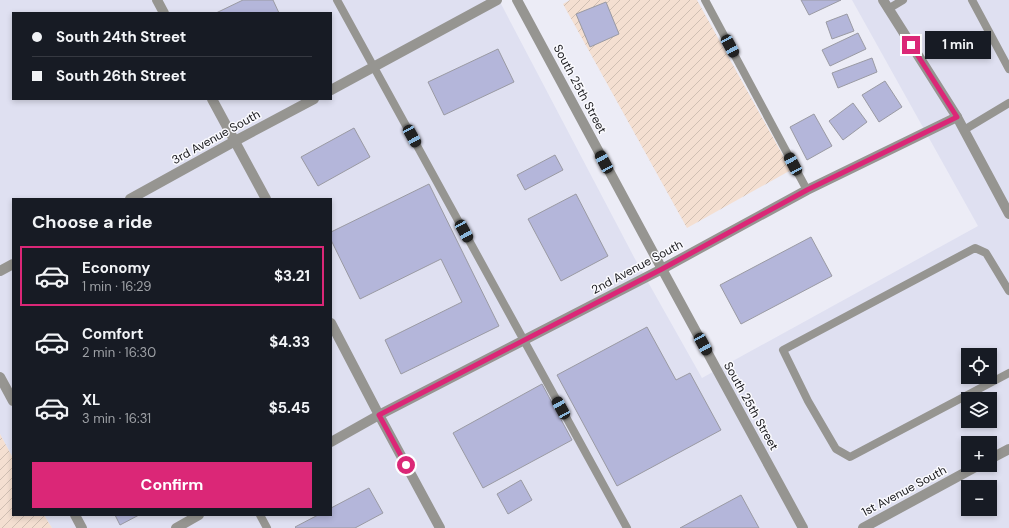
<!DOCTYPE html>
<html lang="en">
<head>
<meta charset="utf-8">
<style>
  body { margin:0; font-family:"DM Sans",sans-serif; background:#242831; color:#f1f3f6; height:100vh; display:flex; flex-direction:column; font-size:15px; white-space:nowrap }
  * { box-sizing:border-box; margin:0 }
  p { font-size:13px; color:#9ea1a6 }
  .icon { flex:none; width:22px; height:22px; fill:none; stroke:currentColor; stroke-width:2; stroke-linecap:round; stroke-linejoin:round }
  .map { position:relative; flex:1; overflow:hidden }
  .side { position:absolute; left:12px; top:198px; width:320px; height:318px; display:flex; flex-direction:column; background:#171b24; border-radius:0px; box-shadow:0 2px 6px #0003 }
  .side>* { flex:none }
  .banner { position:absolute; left:12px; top:12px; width:320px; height:88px; border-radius:0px; box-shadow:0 2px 6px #0003; display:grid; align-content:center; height:88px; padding:0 20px; background:#171b24 }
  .buttons { position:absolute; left:961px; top:348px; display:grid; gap:8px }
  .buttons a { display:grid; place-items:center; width:36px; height:36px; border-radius:0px; background:#171b24; box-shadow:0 2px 6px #0003; font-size:20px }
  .end { position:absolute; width:18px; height:18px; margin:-9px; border:5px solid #db2777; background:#fff; box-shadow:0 0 0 2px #fff }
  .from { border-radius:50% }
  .bubble { position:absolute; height:28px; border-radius:0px; background:#171b24; box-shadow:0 2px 6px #0003; font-size:13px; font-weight:700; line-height:28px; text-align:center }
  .car { position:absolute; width:12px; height:24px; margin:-12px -6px; border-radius:5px; box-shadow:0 0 3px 1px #0007; background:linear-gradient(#222 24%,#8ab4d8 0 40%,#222 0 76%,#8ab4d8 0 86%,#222 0) }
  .banner b { display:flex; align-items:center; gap:14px; height:38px; font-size:15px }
  .banner b+b { border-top:1px solid #363941 }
  .banner i { width:10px; height:10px; background:#f1f3f6 }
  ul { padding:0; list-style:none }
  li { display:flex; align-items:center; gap:12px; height:60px; margin:0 8px 6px; padding:0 12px; border:2px solid transparent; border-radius:0px }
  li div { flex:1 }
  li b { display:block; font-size:15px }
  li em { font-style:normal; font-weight:700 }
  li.selected { border-color:#db2777 }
  li>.icon { width:36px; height:36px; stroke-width:1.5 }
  h2 { padding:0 20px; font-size:18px; line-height:48px }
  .primary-button { display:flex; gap:8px; margin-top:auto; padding:8px 20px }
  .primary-button a { flex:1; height:46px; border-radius:0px; background:#db2777; color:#fff; font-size:16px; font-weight:700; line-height:46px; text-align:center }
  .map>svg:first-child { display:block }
  .built { fill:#dfe0f1; fill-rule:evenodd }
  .industrial { fill:url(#industrial-furrows) }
  .building { fill:#b4b6da; stroke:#9a9aa3 }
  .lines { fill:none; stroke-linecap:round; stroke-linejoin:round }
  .service { stroke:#969591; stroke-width:8 }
  .minor { stroke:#969591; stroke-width:10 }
  .tertiary { stroke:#969591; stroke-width:10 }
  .route { stroke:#db2777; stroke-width:5 }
  .labels { text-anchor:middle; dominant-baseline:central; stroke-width:3; stroke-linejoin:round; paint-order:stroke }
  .street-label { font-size:12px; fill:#16161a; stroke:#fafafe }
</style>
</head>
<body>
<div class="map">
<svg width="1009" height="528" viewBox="0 0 1009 528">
  <defs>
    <pattern id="industrial-furrows" width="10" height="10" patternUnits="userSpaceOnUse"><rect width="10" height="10" fill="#f4dfd1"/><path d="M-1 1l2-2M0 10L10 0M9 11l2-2" fill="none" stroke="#d0bfb3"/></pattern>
  </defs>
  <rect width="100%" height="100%" fill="#ececf6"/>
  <!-- built -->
  <path class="built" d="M0 0H499L635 259 702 378 978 226 852 0H1009V528H52L44 515H331V199H13V458L0 434ZM13 13H331V99H13ZM968 355H990V377H968ZM968 399H990V421H968ZM968 443H990V465H968ZM968 487H990V509H968Z"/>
  <!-- industrial -->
  <g class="industrial">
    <polygon points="570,0 697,0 791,170 687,228 563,4"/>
    <polygon points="0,434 13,458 13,515 44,515 52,528 0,528"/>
  </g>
  <!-- building -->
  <g class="building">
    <polygon points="243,0 273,0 279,13 216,13"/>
    <polygon points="801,0 841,0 809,15"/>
    <polygon points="606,2 619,34 590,47 576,14"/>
    <polygon points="847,14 854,31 832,39 826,22"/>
    <polygon points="858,33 866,49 830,66 822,50"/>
    <polygon points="498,49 514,82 444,115 428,82"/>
    <polygon points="872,58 877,72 838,88 832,73"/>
    <polygon points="885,81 902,107 879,122 862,95"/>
    <polygon points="853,103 867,122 843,140 829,121"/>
    <polygon points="814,114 832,146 807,160 790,127"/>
    <polygon points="354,128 370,157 318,186 301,157"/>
    <polygon points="555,155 563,170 525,190 517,175"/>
    <polygon points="429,184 499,326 401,374 385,340 462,302 441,259 360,299 331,240 331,232"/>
    <polygon points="576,194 608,256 561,281 528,219"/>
    <polygon points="811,237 832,276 741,324 720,285"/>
    <polygon points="647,327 676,380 690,373 721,430 617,486 557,375"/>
    <polygon points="542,384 572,440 483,488 453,433"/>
    <polygon points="521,480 532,500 508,514 497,494"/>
    <polygon points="369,488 383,513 355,528 296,528 295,527 318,515 331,515 331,508"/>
    <polygon points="741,495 759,528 680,528"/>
    <polygon points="115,515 139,515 120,525"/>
  </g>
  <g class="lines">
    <!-- service -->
    <g class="service">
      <polyline points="337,0 627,528"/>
      <polyline points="705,0 807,190"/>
      <polyline points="972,0 1009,69"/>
      <polyline points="888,9 903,0"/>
      <polyline points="964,130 1009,103"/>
      <polyline points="1009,291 986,253 975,248 783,350 808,401 836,449 850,457 1009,373"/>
      <polyline points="260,515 267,528"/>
    </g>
    <!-- minor -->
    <g class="minor">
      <polyline points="157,0 164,13"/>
      <polyline points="883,0 957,117 1009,214"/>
      <polyline points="331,90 497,0"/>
      <polyline points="212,99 266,199"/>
      <polyline points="130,199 235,141 314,99"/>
      <polyline points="0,271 13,264"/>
      <polyline points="331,323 379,415 440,528"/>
      <polyline points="0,377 13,401"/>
      <polyline points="331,442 379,415 662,269 807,190 957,117"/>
      <polyline points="75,515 82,528"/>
      <polyline points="176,528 199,515"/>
    </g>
    <!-- tertiary -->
    <g class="tertiary">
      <polyline points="517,0 662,269 803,528"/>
      <polyline points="990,459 1009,449"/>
      <polyline points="863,528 979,465"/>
    </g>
  </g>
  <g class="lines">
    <!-- route -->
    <polyline class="route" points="406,465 379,415 662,269 807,190 957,117 911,45"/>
  </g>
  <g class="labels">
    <!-- street labels -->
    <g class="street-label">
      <text transform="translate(580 89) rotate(62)">South 25th Street</text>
      <text transform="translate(216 137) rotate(-29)">3rd Avenue South</text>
      <text transform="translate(637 267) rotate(-28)">2nd Avenue South</text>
      <text transform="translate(751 406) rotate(61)">South 25th Street</text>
      <text transform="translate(904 491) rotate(-28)">1st Avenue South</text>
    </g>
  </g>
</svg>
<div class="buttons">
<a><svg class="icon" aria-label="locate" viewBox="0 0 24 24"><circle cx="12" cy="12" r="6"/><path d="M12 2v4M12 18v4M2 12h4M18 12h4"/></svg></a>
<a><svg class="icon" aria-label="layers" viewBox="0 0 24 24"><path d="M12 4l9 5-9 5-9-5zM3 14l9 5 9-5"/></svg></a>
<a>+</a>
<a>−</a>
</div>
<i class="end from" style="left:406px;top:465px"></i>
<i class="end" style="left:911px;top:45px"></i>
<div class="bubble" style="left:925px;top:31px;width:66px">1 min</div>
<i class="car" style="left:730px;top:46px;rotate:152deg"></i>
<i class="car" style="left:412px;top:136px;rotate:151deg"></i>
<i class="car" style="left:604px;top:162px;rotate:332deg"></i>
<i class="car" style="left:793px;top:164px;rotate:332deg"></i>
<i class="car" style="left:464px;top:231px;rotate:151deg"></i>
<i class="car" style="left:703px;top:344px;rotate:151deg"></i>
<i class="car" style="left:561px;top:408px;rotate:331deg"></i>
<div class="banner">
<b><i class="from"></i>South 24th Street</b>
<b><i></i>South 26th Street</b>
</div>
<section class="side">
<h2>Choose a ride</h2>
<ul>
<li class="selected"><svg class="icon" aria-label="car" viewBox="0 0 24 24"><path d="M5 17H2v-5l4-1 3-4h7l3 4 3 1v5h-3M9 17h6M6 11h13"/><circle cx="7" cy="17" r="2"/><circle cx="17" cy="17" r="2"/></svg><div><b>Economy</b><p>1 min · 16:29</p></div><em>$3.21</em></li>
<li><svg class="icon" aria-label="car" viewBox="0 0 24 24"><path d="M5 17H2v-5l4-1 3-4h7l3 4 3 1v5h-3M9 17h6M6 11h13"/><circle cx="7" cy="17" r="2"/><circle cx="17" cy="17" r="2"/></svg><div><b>Comfort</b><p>2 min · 16:30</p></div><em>$4.33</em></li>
<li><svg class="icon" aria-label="car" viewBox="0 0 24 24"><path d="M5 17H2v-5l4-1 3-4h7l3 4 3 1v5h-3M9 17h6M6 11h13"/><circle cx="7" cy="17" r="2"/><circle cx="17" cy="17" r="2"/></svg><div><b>XL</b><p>3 min · 16:31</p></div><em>$5.45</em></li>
</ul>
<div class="primary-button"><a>Confirm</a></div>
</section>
</div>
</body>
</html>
